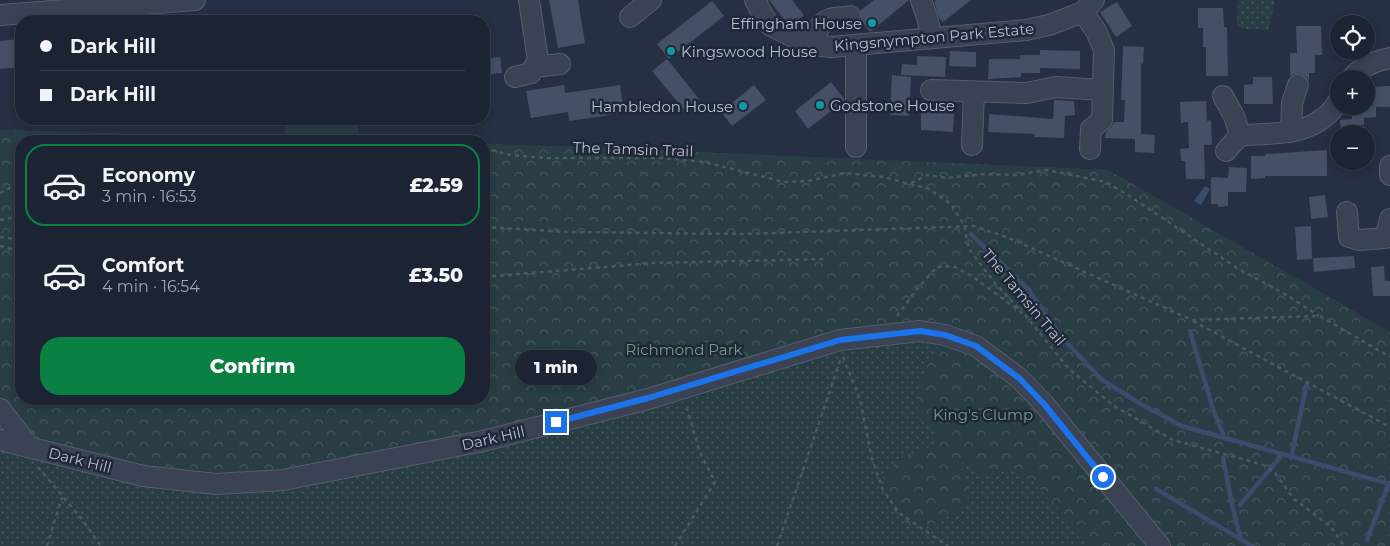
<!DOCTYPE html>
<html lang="en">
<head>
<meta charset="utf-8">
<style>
  body { margin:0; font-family:Montserrat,sans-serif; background:#252b3a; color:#f1f3f6; height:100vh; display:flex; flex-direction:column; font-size:19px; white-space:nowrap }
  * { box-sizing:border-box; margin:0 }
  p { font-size:16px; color:#a0a4ac }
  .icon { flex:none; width:28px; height:28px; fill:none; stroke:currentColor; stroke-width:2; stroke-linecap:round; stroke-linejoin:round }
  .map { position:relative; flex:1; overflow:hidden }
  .side { position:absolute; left:15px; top:135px; width:475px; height:270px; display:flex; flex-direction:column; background:#1c2332; border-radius:20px; box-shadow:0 2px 8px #0003,0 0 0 1px #3a404d }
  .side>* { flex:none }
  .banner { position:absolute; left:15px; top:15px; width:475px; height:110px; border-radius:20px; box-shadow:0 2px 8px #0003,0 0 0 1px #3a404d; display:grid; align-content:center; height:110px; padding:0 25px; background:#1c2332 }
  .buttons { position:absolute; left:1330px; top:15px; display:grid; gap:10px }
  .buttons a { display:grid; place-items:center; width:45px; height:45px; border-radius:50%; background:#1c2332; box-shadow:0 2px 8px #0003,0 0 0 1px #3a404d; font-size:25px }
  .end { position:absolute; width:22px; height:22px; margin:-11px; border:6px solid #1a73e8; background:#fff; box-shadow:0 0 0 2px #fff }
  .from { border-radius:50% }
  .bubble { position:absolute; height:35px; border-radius:18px; background:#1c2332; box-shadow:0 2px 8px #0003,0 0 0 1px #3a404d; font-size:16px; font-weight:800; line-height:35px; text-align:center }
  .banner b { display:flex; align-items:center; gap:18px; height:48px; font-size:19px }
  .banner b+b { border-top:1px solid #3a404d }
  .banner i { width:12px; height:12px; background:#f1f3f6 }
  ul { padding:9px 0 0; list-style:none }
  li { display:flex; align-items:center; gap:15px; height:82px; margin:0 10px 8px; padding:0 15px; border:2px solid transparent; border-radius:20px }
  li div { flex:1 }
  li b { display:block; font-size:19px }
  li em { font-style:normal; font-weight:800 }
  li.on { border-color:#0b8043 }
  li>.icon { width:45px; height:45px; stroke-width:1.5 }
  .cta { display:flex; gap:10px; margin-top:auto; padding:10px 25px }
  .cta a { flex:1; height:58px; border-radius:20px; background:#0b8043; color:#fff; font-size:20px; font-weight:800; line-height:58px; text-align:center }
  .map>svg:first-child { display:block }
  .green { fill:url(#green-dots) }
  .forest { fill:url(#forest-crowns) }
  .pitch { fill:#283e44 }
  .water { fill:url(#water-ripples) }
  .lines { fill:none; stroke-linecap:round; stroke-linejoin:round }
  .stream { stroke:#3b4b6c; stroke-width:4.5 }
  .building { fill:#454f65 }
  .minor-casing { stroke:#565d6d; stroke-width:22 }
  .path { stroke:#465b60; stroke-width:2.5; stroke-dasharray:4 4; stroke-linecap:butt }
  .minor { stroke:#3a4253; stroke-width:20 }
  .route { stroke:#1a73e8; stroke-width:6 }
  .culture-dot { fill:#0f9aa8; stroke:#1f2738; stroke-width:2 }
  .labels { text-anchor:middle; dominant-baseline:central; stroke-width:5; stroke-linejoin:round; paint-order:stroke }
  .poi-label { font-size:15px; fill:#b8bdcc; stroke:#1f2738; text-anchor:end }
  .street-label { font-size:15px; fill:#b8bdcc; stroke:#1f2738 }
  .park-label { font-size:15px; fill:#6e9e7e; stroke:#1f2738 }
</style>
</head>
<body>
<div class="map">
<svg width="1390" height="546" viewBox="0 0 1390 546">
  <defs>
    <pattern id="green-dots" width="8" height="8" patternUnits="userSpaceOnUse" patternTransform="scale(1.25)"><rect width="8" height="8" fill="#283e44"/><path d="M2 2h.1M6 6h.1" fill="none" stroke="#45585e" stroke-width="1.8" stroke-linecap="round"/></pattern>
    <pattern id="forest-crowns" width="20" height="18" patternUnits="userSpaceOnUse" patternTransform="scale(1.25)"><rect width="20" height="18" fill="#283e44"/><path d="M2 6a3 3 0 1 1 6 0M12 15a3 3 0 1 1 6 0" fill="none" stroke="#45585e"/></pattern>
    <pattern id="water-ripples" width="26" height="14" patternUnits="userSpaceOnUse" patternTransform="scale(1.25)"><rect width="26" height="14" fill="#3b4b6c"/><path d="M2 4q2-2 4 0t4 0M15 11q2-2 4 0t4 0" fill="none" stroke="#556380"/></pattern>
  </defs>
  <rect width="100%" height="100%" fill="#262f43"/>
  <!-- green -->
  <g class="green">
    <polygon points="1238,0 1273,0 1275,3 1268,30 1246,29 1237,26"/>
    <polygon points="0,130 369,141 21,141 21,399 484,399 484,144 578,147 1108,170 1390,332 1390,546 0,546"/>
  </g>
  <!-- forest -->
  <polygon class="forest" points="0,130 369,141 21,141 21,399 484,399 484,144 578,147 1108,170 1390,332 1390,546 1086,546 1090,542 1032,481 1004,467 985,477 973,464 961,463 970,488 966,505 932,527 909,526 894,511 883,476 901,457 938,444 935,428 918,419 917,397 927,364 945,335 840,340 648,399 283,480 143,476 0,421"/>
  <!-- pitch -->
  <polygon class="pitch" points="286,119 358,119 358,134 285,134"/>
  <!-- water -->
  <polygon class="water" points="1205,186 1210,189 1201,205 1194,201"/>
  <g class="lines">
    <!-- stream -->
    <g class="stream">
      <polyline points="971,234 1029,290 1062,338 1101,379 1139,403 1182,426 1390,484"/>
      <polyline points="1190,331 1213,409 1225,439"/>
      <polyline points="1223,458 1232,505 1241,540"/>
      <polyline points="1291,458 1307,383"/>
      <polyline points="1156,489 1252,546"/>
      <polyline points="1240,505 1282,455"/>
      <polyline points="1367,540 1389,483"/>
    </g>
  </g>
  <!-- building -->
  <g class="building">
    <polygon points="549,0 578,0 585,43 558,48"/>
    <polygon points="769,0 792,0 804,15 793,24 784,19"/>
    <polygon points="874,0 909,0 870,32 861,20 860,11"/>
    <polygon points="936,0 971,0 943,22 939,18 934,1"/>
    <polygon points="712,1 724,16 669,59 657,44"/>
    <polygon points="1117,2 1132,26 1116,37 1100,12"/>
    <polygon points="1198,8 1223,8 1224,27 1227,27 1228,76 1206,76 1206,47 1203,47 1203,28 1198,28"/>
    <polygon points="1296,26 1321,26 1322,55 1315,55 1315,73 1309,73 1309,81 1307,77 1301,74 1295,74 1290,76 1290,53 1297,53"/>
    <polygon points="19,39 21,67 0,69 0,41"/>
    <polygon points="1123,46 1144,47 1143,64 1141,63 1141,134 1155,135 1154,153 1135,152 1135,139 1105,138 1106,132 1112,126 1114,122 1124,122 1125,100 1121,100"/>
    <polygon points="1040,50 1080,51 1080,69 1040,68 1040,73 1021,73 1021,77 988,79 989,59 1020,59 1020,55 1040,55"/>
    <polygon points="950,51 976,52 976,67 949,66"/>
    <polygon points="917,56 946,57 945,77 901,75 902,64 917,65"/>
    <polygon points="500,57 502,73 484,75 484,59"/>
    <polygon points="667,59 699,99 685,111 652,71"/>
    <polygon points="892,75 911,77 909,116 890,115"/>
    <polygon points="1253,77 1272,77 1273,104 1244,104 1244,85 1253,84"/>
    <polygon points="831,82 844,99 844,101 808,129 795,111"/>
    <polygon points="564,85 565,93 620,85 624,113 569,121 568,112 531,118 526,91"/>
    <polygon points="754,85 766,100 732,126 721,112"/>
    <polygon points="1390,86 1390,107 1376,107 1376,117 1364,118 1364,125 1352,125 1353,134 1341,134 1340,120 1352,119 1351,106 1373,106 1372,87"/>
    <polygon points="1054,100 1074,101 1075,115 1065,116 1064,138 1034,137 1035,134 988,132 989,114 1053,119"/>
    <polygon points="1206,101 1207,121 1211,120 1212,145 1204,145 1205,179 1186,179 1185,161 1181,161 1180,149 1189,148 1188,122 1181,123 1180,102"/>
    <polygon points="921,112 954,114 953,132 921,130"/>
    <polygon points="1327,150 1327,176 1265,176 1265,178 1251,179 1251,156 1265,156 1265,154"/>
    <polygon points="1229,167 1247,168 1246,192 1228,192 1228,206 1219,207 1217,204 1211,204 1211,177 1228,178"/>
    <polygon points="1325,195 1328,217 1311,219 1309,197"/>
    <polygon points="1311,226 1312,259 1297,260 1295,227"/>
    <polygon points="1354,256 1355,268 1314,272 1313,258"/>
    <polygon points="1384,266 1385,281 1390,281 1390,296 1373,296 1371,267"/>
  </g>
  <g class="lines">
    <defs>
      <g id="minor">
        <polyline points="755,0 764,17 771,26 807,44 831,47 1026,30 1049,25 1083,12 1094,0"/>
        <polyline points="921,0 927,17 932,38"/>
        <polyline points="1083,12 1096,31 1104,50 1102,120 1091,129 1090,149"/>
        <polyline points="0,15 195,0"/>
        <polyline points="630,17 651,0"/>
        <path d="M813 45C815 35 819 22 830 19 836 17 843 18 850 16"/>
        <polyline points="856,45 856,147"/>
        <polyline points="538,60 543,66 560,64"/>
        <polyline points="515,77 531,73 538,60 529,0"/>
        <path d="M1351 79C1361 66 1375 61 1390 58"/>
        <polyline points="931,90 1027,93 1056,87 1102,90"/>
        <polyline points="1223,96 1234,116 1240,135"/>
        <polyline points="1291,132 1292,103 1298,85"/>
        <polyline points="972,145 974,92"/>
        <path d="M1226 151 1240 135C1278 133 1317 137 1339 100"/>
        <polyline points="1390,166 1390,175"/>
        <polyline points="1347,212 1349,237 1359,240 1385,238 1390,219"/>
        <polyline points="0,409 25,441 28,447"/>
        <polyline points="0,440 143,476 216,484 283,480 483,441 648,399 840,340 920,331 945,335 976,346 1019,378 1044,404 1160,546"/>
      </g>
    </defs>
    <!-- minor casing -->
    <use href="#minor" class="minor-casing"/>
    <!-- path -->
    <g class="path">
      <polyline points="484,148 510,155 545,158 661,158 705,162 784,182 808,181 845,173 883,177 929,189 951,204 964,225 969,249 994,282 1021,311"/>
      <polyline points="911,183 928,175 947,178 984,174 1016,175 1047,170 1106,182 1131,197 1237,268 1290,297 1319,316"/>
      <polyline points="0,193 21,182"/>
      <polyline points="0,220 21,216"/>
      <polyline points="484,227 567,232 745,234 974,226 1009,238 1192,320 1320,316 1390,357"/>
      <polyline points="0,237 21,240"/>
      <polyline points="0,246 21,252"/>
      <polyline points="484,275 494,276 653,263 826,259"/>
      <polyline points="1025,315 1069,369 1114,406 1173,440 1267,466 1275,473 1294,499 1331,527 1344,546"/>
      <polyline points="897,316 918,288 937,267 953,266 972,276 1026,316"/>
      <polyline points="484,317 491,317"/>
      <polyline points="1193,321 1390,427"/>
      <polyline points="843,357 860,399 872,459 883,490 899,513 948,546"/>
      <polyline points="38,467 81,518 101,546"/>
      <polyline points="47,546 62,497"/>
      <polyline points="675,546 715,482 700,453 686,405"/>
      <polyline points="777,546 841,358"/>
    </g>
    <!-- minor -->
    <use href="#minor" class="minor"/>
  </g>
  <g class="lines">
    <!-- route -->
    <polyline class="route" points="556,422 648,398 840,340 920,331 945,335 976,346 1019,378 1044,404 1103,477"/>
  </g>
  <!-- markers -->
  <g class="culture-dot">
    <circle cx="872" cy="23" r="5"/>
    <circle cx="671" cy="51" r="5"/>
    <circle cx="820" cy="105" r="5"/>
    <circle cx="743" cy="106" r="5"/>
  </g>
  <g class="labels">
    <!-- poi labels -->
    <g class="poi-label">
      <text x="862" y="23">Effingham House</text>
      <text x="681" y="51" text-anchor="start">Kingswood House</text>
      <text x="830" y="105" text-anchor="start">Godstone House</text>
      <text x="733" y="106">Hambledon House</text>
    </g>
    <!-- street labels -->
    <g class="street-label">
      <text transform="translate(934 37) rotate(-5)">Kingsnympton Park Estate</text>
      <text transform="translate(633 149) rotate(2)">The Tamsin Trail</text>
      <text transform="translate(1024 297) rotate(50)">The Tamsin Trail</text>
      <text transform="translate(493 438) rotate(-13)">Dark Hill</text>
      <text transform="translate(80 460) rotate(14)">Dark Hill</text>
    </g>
    <!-- park labels -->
    <g class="park-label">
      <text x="684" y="349">Richmond Park</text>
      <text x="983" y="414">King's Clump</text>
    </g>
  </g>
</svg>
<div class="buttons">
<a><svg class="icon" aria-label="locate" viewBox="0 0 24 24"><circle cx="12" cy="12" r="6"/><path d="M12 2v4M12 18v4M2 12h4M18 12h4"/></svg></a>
<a>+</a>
<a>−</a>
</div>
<i class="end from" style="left:1103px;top:477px"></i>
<i class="end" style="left:556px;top:422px"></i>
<div class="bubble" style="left:515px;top:350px;width:82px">1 min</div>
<div class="banner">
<b><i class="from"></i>Dark Hill</b>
<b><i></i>Dark Hill</b>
</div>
<section class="side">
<ul>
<li class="on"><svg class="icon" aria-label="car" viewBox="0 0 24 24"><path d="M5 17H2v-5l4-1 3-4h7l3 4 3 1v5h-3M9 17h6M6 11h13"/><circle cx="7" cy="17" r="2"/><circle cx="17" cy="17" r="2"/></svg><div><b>Economy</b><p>3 min · 16:53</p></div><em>£2.59</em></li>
<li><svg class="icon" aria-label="car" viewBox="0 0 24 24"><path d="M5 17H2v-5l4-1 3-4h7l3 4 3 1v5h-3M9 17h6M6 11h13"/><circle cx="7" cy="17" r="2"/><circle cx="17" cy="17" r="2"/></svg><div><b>Comfort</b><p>4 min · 16:54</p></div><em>£3.50</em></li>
</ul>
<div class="cta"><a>Confirm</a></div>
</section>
</div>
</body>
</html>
